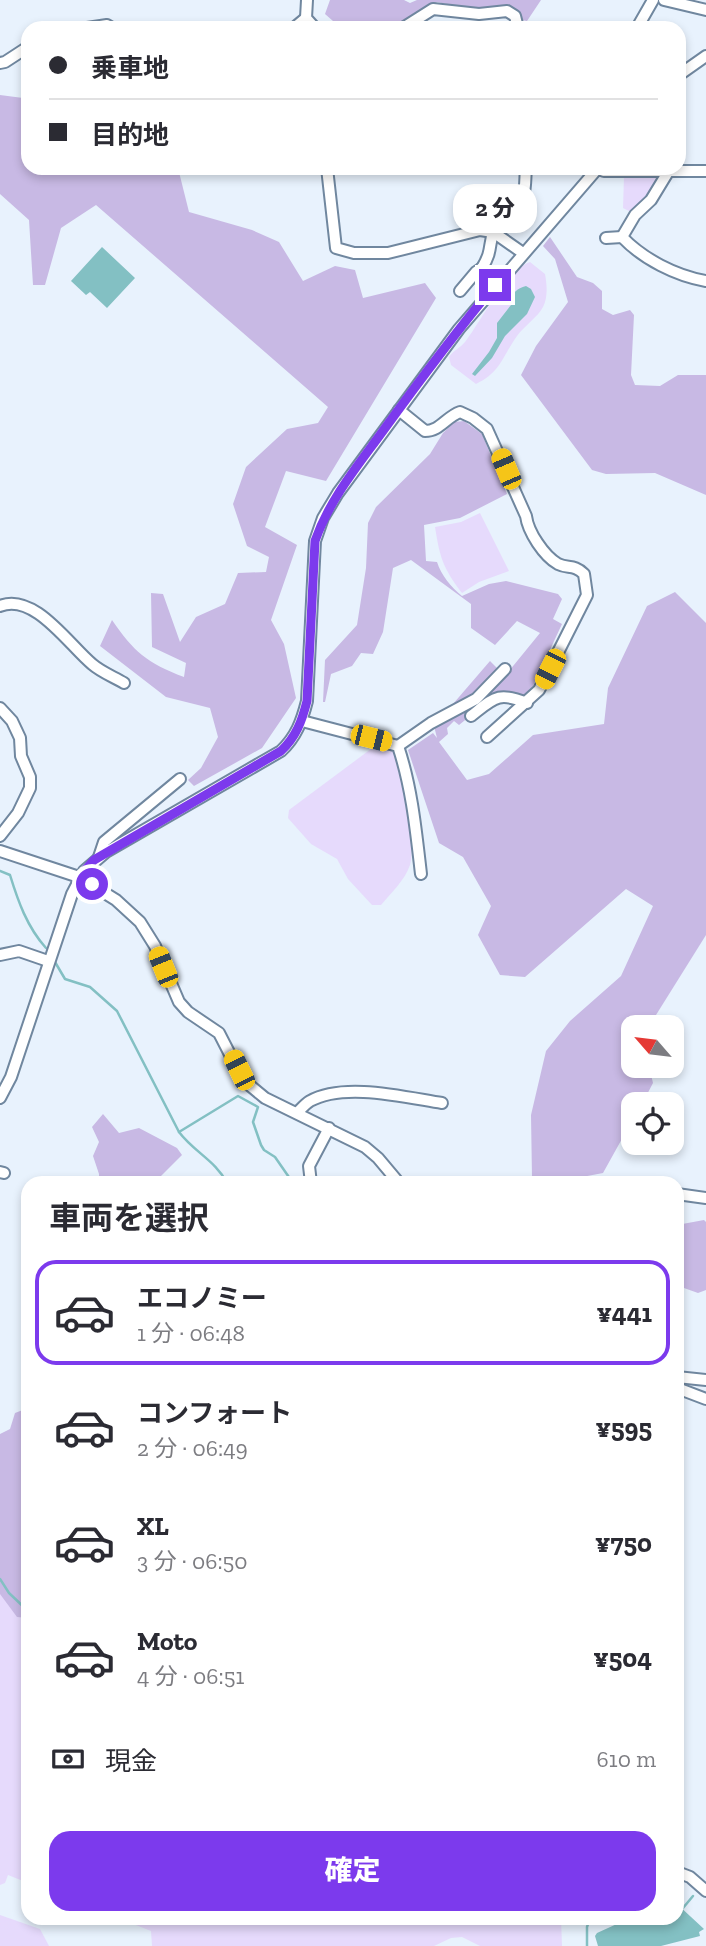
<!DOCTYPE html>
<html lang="ja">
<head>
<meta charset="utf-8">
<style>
  body { margin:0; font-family:"Zilla Slab","Noto Sans JP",serif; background:#f2f2f3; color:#2b2b33; height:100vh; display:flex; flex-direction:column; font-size:26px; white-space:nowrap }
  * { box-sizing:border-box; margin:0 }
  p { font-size:23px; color:#7c7c81 }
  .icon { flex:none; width:38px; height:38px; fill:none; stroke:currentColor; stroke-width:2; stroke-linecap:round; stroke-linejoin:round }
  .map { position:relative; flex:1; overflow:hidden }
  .details { position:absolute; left:21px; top:1176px; width:663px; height:749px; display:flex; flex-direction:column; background:#fff; border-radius:21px; box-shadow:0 4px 10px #0003 }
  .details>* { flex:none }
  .guide { position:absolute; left:21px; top:21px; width:665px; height:154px; border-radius:21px; box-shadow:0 4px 10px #0003; display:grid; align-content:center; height:154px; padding:0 28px; background:#fff }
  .needle { width:46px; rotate:298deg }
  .fabs { position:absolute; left:621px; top:1015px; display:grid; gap:14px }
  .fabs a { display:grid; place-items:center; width:63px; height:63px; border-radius:14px; background:#fff; box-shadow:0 4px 10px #0003; font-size:35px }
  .end { position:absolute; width:32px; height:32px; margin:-16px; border:9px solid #7c3aed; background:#fff; box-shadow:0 0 0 4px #fff }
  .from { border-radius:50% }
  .bubble { position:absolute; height:49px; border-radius:21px; background:#fff; box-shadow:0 4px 10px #0003; font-size:23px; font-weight:800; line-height:49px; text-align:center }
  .car { position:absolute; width:21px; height:42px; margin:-21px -10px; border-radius:9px; box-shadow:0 0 5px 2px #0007; background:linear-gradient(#f5c518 24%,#345 0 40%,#f5c518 0 76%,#345 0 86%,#f5c518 0) }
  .guide b { display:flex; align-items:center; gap:24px; height:66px; font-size:26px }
  .guide b+b { border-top:2px solid #e1e1e2 }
  .guide i { width:18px; height:18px; background:#2b2b33 }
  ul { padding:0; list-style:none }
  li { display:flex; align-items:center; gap:21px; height:105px; margin:0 14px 10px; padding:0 14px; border:4px solid transparent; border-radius:21px }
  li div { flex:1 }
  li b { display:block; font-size:26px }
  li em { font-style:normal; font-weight:800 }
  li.selected { border-color:#7c3aed }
  li>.icon { width:63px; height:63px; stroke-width:1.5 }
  h2 { padding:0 28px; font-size:32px; line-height:84px }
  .pay { display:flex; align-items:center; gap:18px; height:77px; padding:0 28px; font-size:26px }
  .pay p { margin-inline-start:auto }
  .cta { display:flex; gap:14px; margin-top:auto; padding:14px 28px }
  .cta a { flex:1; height:80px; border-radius:21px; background:#7c3aed; color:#fff; font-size:28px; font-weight:800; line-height:80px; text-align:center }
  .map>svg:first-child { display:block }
  .green { fill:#e6dafc }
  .forest { fill:#c8b9e4 }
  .water { fill:#83c0c3 }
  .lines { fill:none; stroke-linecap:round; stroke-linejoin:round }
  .stream { stroke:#83c0c3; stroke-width:2.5 }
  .minor-casing { stroke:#70879f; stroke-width:14 }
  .minor { stroke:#fff; stroke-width:10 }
  .route { stroke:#7c3aed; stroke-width:9 }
</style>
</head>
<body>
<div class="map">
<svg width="706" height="1946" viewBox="0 0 706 1946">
  <rect width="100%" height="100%" fill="#e8f2fd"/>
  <!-- green -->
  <g class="green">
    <polygon points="660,175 649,199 633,213 623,208 624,176"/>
    <path d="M530 262 545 274C547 285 548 297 543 307 537 318 525 325 517 336 502 357 501 372 476 384L451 365 449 357C454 350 460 348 465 342 480 323 507 269 530 262Z"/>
    <path d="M480 513 509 571 479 582 462 593C443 568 440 558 435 527L461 522Z"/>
    <path d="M379 743C383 745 390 746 393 749 405 761 416 849 410 865 405 880 391 893 381 905H372L348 879 337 859 311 844 288 818 289 810Z"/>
    <polygon points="0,1531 28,1577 28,1883 8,1875 5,1883 0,1885"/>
    <polygon points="0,1915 40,1929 49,1946 0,1946"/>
    <polygon points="118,1918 561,1918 562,1946 480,1946 462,1937 451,1938 434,1946 152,1946 151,1931"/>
  </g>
  <!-- forest -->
  <g class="forest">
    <polygon points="330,0 404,0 410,3 417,0 541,0 527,21 437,2 398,28 341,28 325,14"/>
    <path d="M0 95 23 98 28 96V168H145L147 170 150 168H178L189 212 252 230 279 242 303 281 335 266 355 270 363 298 425 283 436 298 326 481 286 471 265 527 297 545 271 620 284 644 296 698 262 748 194 786 188 780 201 768 218 737 210 708 166 697 100 646 112 620C134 652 147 663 184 677L186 663 152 647 151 593 163 594 180 642 196 617 225 604 238 573 266 572 269 557 247 546 233 504 246 467 287 429 318 423 328 407 96 205 61 228 45 285H33L29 220 0 194Z"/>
    <polygon points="550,237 577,277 593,283 602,291 602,309 613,315 630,310 634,315 631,375 635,385 660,386 678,375 706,375 706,495 655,473 606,474 592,470 521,375 536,346 568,302 555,259 543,246"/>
    <path d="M464 421 482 434 507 494 460 518 424 525 426 561 437 562C441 575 451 587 462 596L489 584 506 581 558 594 562 599 553 619 562 624 533 686 522 698 496 695 459 725 454 721 447 728 448 734 439 742 467 780 489 774 533 735 604 724 608 688 647 606 675 592 706 623V935L656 1015 653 1027H634V1066H649L653 1083 642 1104H634L633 1119 603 1173 582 1177 532 1178 531 1115 546 1051 570 1021 621 976 653 906 626 889 525 977 500 975 478 935 491 906 463 857 439 843 408 750 433 733 437 738 434 726 490 661 505 676 540 633 517 621 495 645 471 628V604L411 560 393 568 383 632 373 654 361 653 352 666 331 674 325 702H323L325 660 357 625 366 568 368 523 376 507 430 454 443 433 454 422Z"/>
    <polygon points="103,1114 119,1133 139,1128 177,1148 182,1155 154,1183 99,1183 99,1174 93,1156 99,1142 92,1127"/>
    <polygon points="704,1220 706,1222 706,1290 698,1293 684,1288 677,1292 677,1225"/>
    <polygon points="28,1408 28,1618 17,1617 0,1594 0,1434 10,1429 15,1413"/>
  </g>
  <!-- water -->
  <g class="water">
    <polygon points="102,247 135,278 107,308 90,292 86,295 71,281"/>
    <path d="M526 286 531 289 535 297 527 314 505 336 492 358 475 376 472 374 489 352 497 338V323L511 305 508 302C512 294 517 288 526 286Z"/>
    <polygon points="677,1904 704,1929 699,1932 700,1936 661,1946 598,1946 595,1936 597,1933 630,1918 677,1918"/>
  </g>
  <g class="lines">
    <!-- stream -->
    <g class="stream">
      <path d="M0 871 10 875C18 901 27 927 46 948"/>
      <path d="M55 962 65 979 90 987 117 1011 179 1132C194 1152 216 1161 227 1183"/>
      <polyline points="179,1132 238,1096 258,1107 253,1122 261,1145 264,1150 275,1157 293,1183"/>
      <polyline points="0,1579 9,1593 28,1611"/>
      <polyline points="683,1908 693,1896"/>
      <polyline points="587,1946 587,1927 590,1918"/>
    </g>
    <defs>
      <g id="minor">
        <polyline points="307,0 306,18 315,28"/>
        <polyline points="664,0 706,10"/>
        <polyline points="87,28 107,25 112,28"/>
        <polyline points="294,28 306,18"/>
        <polyline points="403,28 433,9 479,14 507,11 515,16 518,28"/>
        <polyline points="637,28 653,0"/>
        <polyline points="0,63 5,62 28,47"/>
        <polyline points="679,75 706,56"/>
        <polyline points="327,168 336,248 354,253 388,253 480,230 493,232 523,253"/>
        <polyline points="596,168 604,171 706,171"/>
        <path d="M668 172 651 200 635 215 622 237C643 259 676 276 706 281"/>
        <polyline points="606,238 622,237"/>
        <path d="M495 285 482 268C493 250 488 246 494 230 500 212 518 208 523 196 526 188 525 177 526 168"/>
        <polyline points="460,291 476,272 482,268"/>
        <path d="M399 410 425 431C440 431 446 417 460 412L473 418 487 429 526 516C528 532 544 556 558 564 568 569 574 564 584 574L587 595 539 690 487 737"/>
        <path d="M0 606C34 592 69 645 92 664 101 672 114 677 124 683"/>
        <polyline points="0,708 12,721 20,738 21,756 30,777 30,788 18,813 0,836"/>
        <path d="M471 716C494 698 498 691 527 703"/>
        <path d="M302 721 398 746C412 788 416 831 421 874"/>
        <polyline points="398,746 431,723 476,699 505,669"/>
        <polyline points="0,851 79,877 116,900 140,922 155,946 179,1002 188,1012 219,1033 238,1070 248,1084 265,1098 365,1147 378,1158 399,1183"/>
        <polyline points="99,857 104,842 180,779"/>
        <polyline points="0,955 19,951 48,961"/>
        <path d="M0 1098 11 1077 72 894 84 871 106 852 281 751C296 737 302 721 307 701L315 541 323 518 338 493 459 329 598 168"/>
        <path d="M297 1113C301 1109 305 1104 310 1101 344 1082 404 1097 442 1103"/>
        <polyline points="0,1172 4,1173"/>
        <polyline points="311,1183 309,1166 329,1128"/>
        <polyline points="677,1194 706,1198"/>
        <polyline points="677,1377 706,1380"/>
        <polyline points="677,1388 706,1399"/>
        <polyline points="677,1872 690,1877 706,1891"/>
      </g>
    </defs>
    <!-- minor casing -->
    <use href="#minor" class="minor-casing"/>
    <!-- minor -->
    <use href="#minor" class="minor"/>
  </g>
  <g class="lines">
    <!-- route -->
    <path class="route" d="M92 884 79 877 94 860 281 751C296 737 302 721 307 701L315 541C329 501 355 469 380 435 417 384 454 334 495 285"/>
  </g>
</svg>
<div class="fabs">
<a><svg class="needle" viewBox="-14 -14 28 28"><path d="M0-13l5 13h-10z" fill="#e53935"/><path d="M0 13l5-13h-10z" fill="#7c7c81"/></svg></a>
<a><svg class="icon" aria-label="locate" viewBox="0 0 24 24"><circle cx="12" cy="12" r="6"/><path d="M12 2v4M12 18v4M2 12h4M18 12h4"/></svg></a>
</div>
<i class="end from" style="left:92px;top:884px"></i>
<i class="end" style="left:495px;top:285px"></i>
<div class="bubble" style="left:453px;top:184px;width:84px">2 分</div>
<i class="car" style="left:506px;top:469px;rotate:337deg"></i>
<i class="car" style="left:550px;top:669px;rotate:207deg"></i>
<i class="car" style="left:371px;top:738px;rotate:104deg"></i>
<i class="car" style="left:163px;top:967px;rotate:338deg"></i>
<i class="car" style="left:239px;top:1070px;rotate:334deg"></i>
<div class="guide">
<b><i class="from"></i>乗車地</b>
<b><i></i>目的地</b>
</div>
<section class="details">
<h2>車両を選択</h2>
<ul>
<li class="selected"><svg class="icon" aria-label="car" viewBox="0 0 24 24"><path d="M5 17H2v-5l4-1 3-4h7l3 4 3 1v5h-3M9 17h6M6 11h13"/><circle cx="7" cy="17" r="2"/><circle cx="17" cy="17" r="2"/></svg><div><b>エコノミー</b><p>1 分 · 06:48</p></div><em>¥441</em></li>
<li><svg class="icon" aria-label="car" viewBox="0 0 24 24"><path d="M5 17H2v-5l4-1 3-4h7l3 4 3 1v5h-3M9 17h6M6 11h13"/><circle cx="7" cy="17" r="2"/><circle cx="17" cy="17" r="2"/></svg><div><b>コンフォート</b><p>2 分 · 06:49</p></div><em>¥595</em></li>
<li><svg class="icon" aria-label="car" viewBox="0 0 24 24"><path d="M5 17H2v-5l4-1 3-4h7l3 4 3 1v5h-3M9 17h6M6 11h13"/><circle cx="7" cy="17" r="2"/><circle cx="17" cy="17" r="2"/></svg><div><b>XL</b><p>3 分 · 06:50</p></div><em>¥750</em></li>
<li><svg class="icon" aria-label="car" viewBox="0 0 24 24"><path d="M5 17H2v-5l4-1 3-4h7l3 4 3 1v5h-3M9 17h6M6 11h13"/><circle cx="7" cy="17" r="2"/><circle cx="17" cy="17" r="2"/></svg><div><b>Moto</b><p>4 分 · 06:51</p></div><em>¥504</em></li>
</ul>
<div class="pay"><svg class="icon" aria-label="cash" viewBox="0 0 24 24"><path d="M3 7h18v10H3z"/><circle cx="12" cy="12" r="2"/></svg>現金<p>610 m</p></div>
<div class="cta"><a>確定</a></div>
</section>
</div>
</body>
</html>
